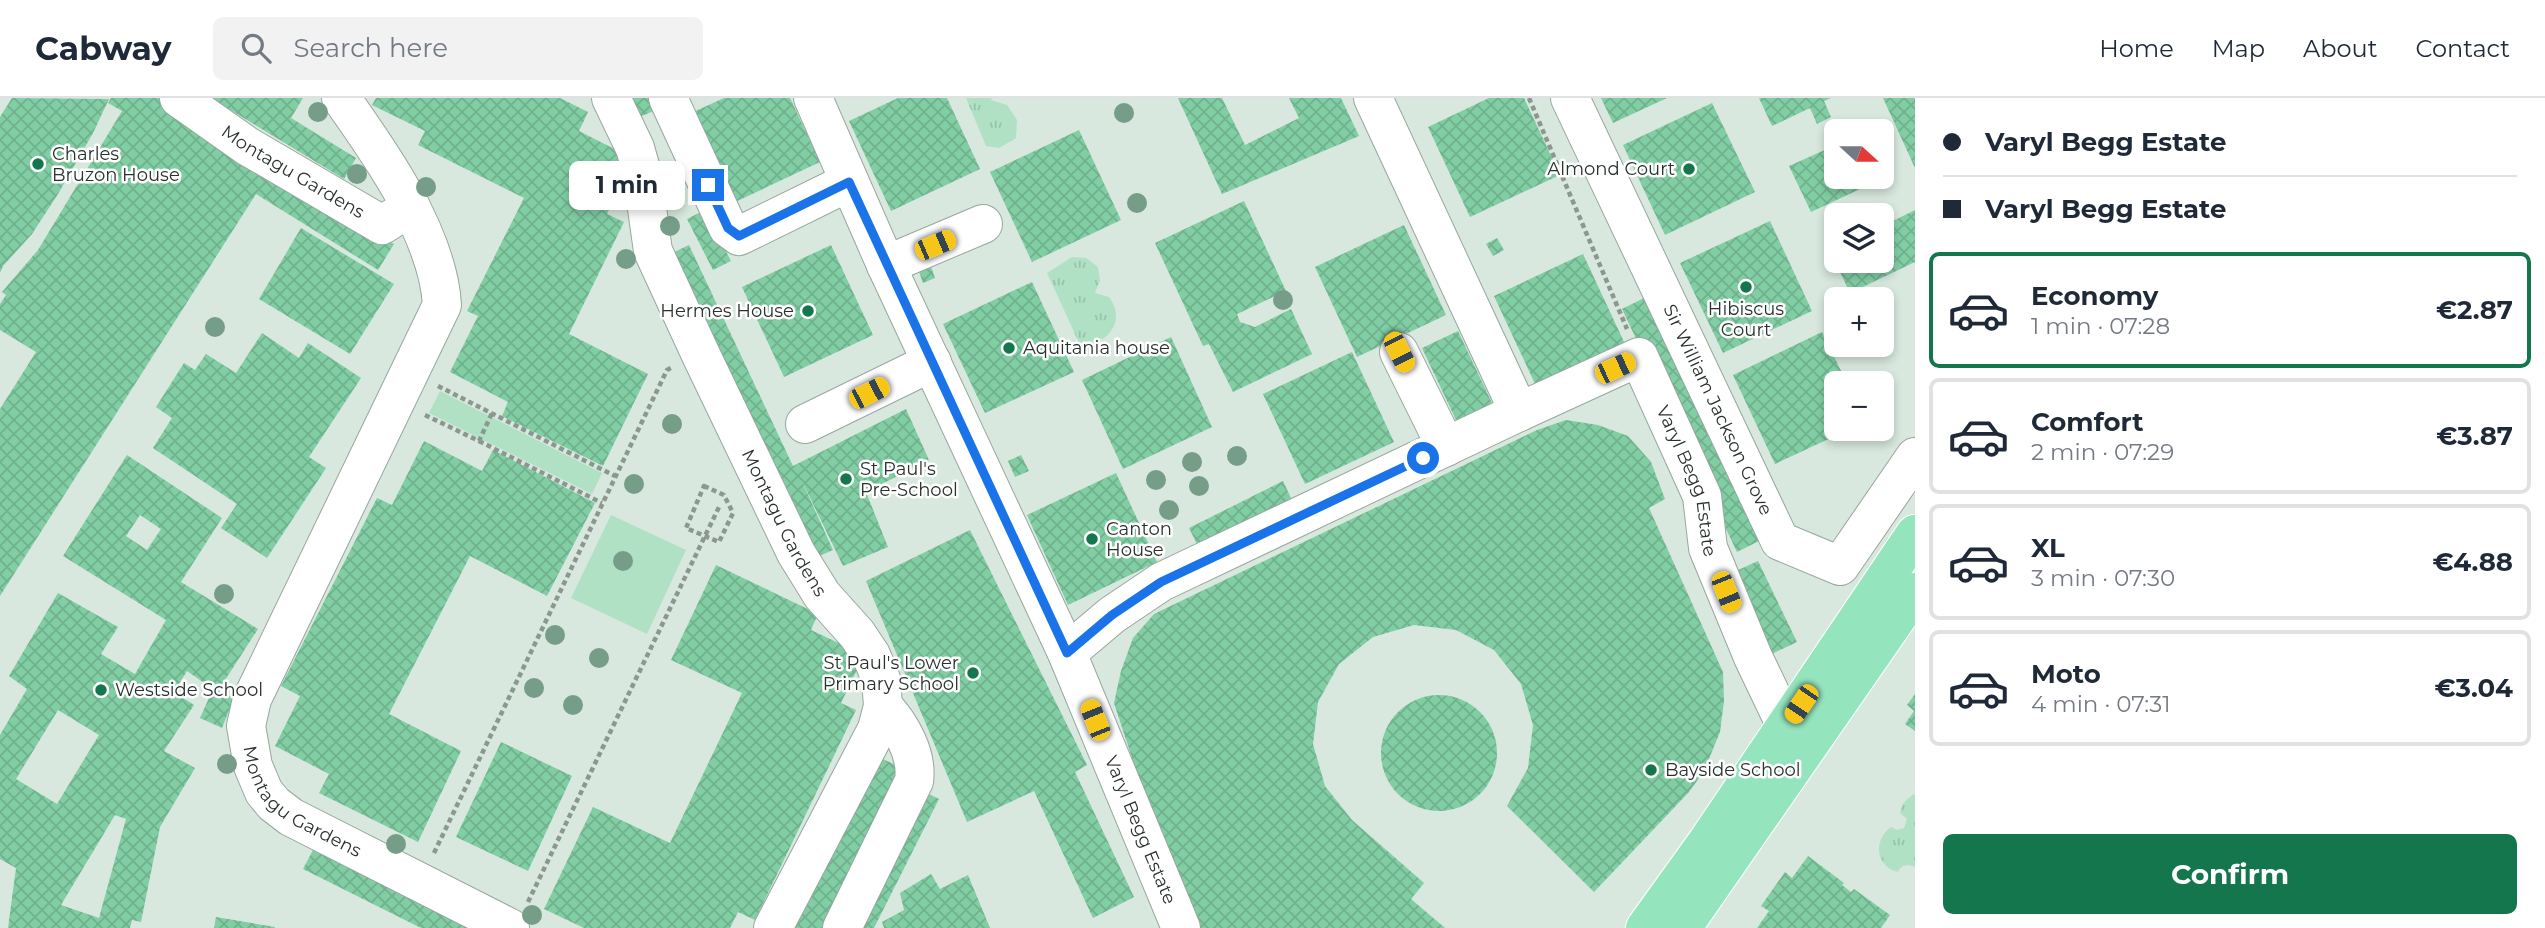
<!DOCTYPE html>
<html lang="en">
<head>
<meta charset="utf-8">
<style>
  body { margin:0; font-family:Montserrat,sans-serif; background:#f2f2f3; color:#1f2937; height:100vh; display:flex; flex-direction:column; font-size:26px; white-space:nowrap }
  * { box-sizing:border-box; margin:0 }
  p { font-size:23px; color:#747a83 }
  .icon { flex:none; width:38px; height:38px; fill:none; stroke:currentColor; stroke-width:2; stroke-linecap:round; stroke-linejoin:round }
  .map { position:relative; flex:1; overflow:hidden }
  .details { display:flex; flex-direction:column; background:#fff; width:630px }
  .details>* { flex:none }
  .banner { display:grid; align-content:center; height:154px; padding:0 28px; background:#fff }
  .needle { width:46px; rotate:111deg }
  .controls { position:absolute; left:1824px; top:21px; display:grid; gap:14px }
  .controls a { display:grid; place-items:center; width:70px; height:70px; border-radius:10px; background:#fff; box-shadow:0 4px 10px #0003; font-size:35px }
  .end { position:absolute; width:32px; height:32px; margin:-16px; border:9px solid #1a73e8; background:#fff; box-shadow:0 0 0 4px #fff }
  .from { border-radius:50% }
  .bubble { position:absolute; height:49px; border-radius:10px; background:#fff; box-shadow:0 4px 10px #0003; font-size:23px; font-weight:700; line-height:49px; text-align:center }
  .car { position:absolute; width:21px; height:42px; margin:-21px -10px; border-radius:9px; box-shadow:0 0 5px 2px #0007; background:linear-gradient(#f5c518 24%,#345 0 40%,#f5c518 0 76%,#345 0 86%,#f5c518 0) }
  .banner b { display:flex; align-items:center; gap:24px; height:66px; font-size:26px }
  .banner b+b { border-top:2px solid #e0e1e3 }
  .banner i { width:18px; height:18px; background:#1f2937 }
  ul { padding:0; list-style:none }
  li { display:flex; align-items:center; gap:21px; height:116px; margin:0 14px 10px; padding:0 14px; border:4px solid #e0e1e3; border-radius:10px }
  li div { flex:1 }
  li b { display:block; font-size:26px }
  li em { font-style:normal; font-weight:700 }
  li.selected { border-color:#14764d }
  li>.icon { width:63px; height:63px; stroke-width:1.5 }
  .action { display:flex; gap:14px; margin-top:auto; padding:14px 28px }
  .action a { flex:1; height:80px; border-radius:10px; background:#14764d; color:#fff; font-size:28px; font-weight:700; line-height:80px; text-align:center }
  header { display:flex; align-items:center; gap:42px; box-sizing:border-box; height:98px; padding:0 35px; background:#fff; border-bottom:2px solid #e0e1e3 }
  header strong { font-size:33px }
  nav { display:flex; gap:38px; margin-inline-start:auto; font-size:24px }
  .search { width:490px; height:63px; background:#f2f2f3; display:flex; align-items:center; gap:18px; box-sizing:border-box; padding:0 24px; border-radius:10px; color:#747a83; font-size:26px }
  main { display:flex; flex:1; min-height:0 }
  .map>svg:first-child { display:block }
  .grass { fill:#b0e1c5 }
  .park { fill:url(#park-tufts) }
  .building { fill:url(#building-cross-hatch); fill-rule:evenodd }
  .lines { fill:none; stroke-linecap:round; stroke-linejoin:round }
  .minor-casing { stroke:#97a79e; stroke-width:40 }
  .major-casing { stroke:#fff; stroke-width:40 }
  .path { stroke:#8b978f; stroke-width:4.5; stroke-dasharray:5 3.5; stroke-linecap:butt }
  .minor { stroke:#fff; stroke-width:38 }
  .major { stroke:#94e4be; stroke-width:38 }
  .tree { fill:#769d88 }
  .route { stroke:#1a73e8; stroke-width:9 }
  .poi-dot { fill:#14764d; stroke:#fff; stroke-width:2.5 }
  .labels { text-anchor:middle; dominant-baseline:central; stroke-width:5; stroke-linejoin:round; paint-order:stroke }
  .poi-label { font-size:18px; fill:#2a312d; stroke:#fff; text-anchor:start }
  .street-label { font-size:18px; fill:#2a312d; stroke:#fff }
</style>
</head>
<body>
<header>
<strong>Cabway</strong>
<div class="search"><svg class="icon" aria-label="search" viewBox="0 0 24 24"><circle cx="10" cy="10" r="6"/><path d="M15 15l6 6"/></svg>Search here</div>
<nav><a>Home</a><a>Map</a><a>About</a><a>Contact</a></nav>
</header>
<main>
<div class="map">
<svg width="1915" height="830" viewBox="0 0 1915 830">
  <defs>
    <pattern id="park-tufts" width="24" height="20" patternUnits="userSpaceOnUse" patternTransform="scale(1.75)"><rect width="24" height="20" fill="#b0e1c5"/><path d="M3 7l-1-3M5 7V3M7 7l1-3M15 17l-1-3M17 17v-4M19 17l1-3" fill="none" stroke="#98c2aa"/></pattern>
    <pattern id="building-cross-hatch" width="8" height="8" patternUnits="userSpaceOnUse" patternTransform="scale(1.75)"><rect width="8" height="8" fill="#81cea4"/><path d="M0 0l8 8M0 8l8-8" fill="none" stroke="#70b18e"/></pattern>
  </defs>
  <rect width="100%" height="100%" fill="#d8e8de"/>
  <!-- grass -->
  <g class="grass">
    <polygon points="440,293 602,375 592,396 429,315"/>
    <polygon points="611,417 686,452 647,536 571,500"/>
  </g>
  <!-- park -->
  <g class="park">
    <polygon points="966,0 992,0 991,2 1007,7 1017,22 1016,40 999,50 986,48"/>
    <path d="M1072 159 1086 160 1098 169 1100 183 1095 195 1109 199C1120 214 1118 230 1103 241L1095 240 1094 246 1088 252 1081 249 1047 175Z"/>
    <path d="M1915 696V769C1909 766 1901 766 1898 774 1875 768 1873 742 1891 729L1897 732 1904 730 1907 721 1900 715C1902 705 1906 701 1915 696Z"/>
  </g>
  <!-- building -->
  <g class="building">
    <polygon points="12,0 109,1 93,35 58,96 32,136 3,168 0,175 0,19"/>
    <polygon points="111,0 158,0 394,146 378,172 256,96 0,498 0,311 36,254 0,232 0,206 6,197 2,194 38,152 122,13 108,5"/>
    <polygon points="211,0 303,0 291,20 356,60 344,81"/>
    <polygon points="376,0 560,0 588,14 579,33 634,61 607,116 624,124 569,236 648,276 603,368 502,318 508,304 450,274 478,218 467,213 524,100 418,47 425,33 372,7"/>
    <polygon points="625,0 650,0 656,12 635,21"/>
    <polygon points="724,0 790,0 820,64 731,106 689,16"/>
    <polygon points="898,0 947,0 980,71 891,113 849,23"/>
    <polygon points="1178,0 1222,0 1245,47 1299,20 1289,0 1341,0 1359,38 1222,96"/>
    <polygon points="1489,0 1524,0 1560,77 1470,119 1428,29"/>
    <polygon points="1601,0 1667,0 1613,25"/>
    <polygon points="1759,0 1831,0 1824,3 1831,19 1817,26 1810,10 1772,28"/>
    <polygon points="1883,0 1915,0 1915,70"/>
    <polygon points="1712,5 1755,94 1665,137 1623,47"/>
    <polygon points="1079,32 1121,122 1032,164 990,74"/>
    <polygon points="1836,47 1836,79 1875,79 1877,83 1811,114 1789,68"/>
    <polygon points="1244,103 1286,193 1237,216 1240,224 1255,229 1291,211 1312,256 1233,294 1209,246 1203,248 1155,145"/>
    <polygon points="705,112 731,163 713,172 687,121"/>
    <polygon points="1915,112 1915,164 1850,195 1830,153 1836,150 1836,163 1881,163 1881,129"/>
    <polygon points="1770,123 1812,213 1723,255 1680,165"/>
    <polygon points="1404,127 1446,217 1357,259 1315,169"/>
    <polygon points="301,130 394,186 350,256 259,201"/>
    <polygon points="1497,140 1504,152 1493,158 1486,146"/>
    <polygon points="689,147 793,368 906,311 929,362 866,394 888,449 843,468 800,379 833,452 810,462 666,158"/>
    <polygon points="831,147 873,237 784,279 742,189"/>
    <polygon points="1583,156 1625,246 1536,288 1494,198"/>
    <polygon points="929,163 935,180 923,185 917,168"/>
    <polygon points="1032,184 1074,274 985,315 943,226"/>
    <polygon points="1648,198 1763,441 1737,454 1622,211"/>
    <polygon points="1458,233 1492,305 1456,322 1422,250"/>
    <polygon points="1822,234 1847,285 1836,285 1836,331 1850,331 1775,366 1733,277"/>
    <polygon points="262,235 299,260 308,245 361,280 309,359 326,370 267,460 221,430 237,406 153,350 172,320 156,309 184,265 195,272 206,256 236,275"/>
    <polygon points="1171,239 1212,329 1123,371 1082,282"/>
    <polygon points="1352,254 1394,344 1305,386 1263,296"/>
    <polygon points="1566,322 1598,327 1628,338 1651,364 1665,401 1649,410 1723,574 1724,603 1720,634 1704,673 1689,694 1594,794 1507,708 1528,670 1533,627 1521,586 1494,552 1456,532 1414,527 1373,539 1339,566 1318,604 1313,646 1325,688 1352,722 1424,785 1411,801 1445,830 1188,830 1114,605 1121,573 1133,540 1154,516 1537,332"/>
    <polygon points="424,343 482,373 493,352 595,405 547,498 470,458 389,616 461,653 418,744 319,695 329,676 275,648 300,598 281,588 377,400 392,407"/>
    <path d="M127 357 222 420 181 484 258 531 218 593 234 600 222 630 200 620 213 591 187 573 174 594 194 607 164 653 195 670 160 729 141 824 132 822 130 830H8L16 770 0 761V637L27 591 9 578 58 495 118 529 101 556 135 576 166 522 63 458ZM140 417 161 431 147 452 126 438ZM58 612 99 637 57 706 16 681ZM115 717 126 721 99 820 61 807Z"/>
    <polygon points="1021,357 1029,373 1015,379 1008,363"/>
    <polygon points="1116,375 1157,464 1068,507 1027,417"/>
    <polygon points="1283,383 1292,402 1198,448 1189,430"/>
    <polygon points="970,432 1087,667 1075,674 1134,799 1093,820 1034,693 967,724 866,483"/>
    <polygon points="1758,463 1797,544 1763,560 1725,478"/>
    <polygon points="716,467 818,516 811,532 864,557 841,605 856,612 755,822 738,814 730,830 584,830 544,811 593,709 670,745 742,595 671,562"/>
    <polygon points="1915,596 1915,633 1905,626 1914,613 1907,607"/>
    <circle cx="1439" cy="655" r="58"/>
    <polygon points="501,644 572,678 528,773 456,739"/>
    <polygon points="872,656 900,669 825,830 790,830"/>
    <polygon points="921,692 939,701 874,830 850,830"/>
    <polygon points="314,750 475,830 421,830 303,771"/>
    <polygon points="1808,758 1844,785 1842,787 1851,794 1854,791 1890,817 1881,830 1757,830 1769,813 1761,808 1785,774 1792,780"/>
    <polygon points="931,776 940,791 968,777 990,830 884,830 882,824 904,812 900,795"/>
    <polygon points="216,819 275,829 275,830 214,830"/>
  </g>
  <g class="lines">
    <defs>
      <g id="minor">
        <path id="s1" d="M179 0 247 48 382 127 411 109"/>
        <path id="s2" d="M341 0C381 56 438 137 442 207L252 601 246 628 253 668 264 694 274 706 291 719 510 830"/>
        <path id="s3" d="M611 0 635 50 642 75 653 153 701 257 796 455 822 497 857 536 871 557 881 581 883 608 877 631 773 830"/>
        <polyline points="668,0 728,130 739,138 849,84"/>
        <path id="s4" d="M813 0 886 167 1067 555 1181 830"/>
        <path id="s5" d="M1570 0 1780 443 1840 468 1915 359"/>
        <polyline points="886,167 983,126"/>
        <polyline points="1399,254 1446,349"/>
        <path id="s6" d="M1519 314 1639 259 1702 398 1708 450 1753 559 1786 628"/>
        <polyline points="805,326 932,264"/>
        <polyline points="1067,555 1112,517 1161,484 1519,314 1373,0"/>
        <path d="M842 830 914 683C918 657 901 627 883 608"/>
      </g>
      <g id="major">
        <polyline points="1645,830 1709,741 1915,436"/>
        <polyline points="1682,830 1915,494"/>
      </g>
    </defs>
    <!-- minor casing -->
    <use href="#minor" class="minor-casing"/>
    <!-- major casing -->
    <use href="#major" class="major-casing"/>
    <!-- path -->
    <g class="path">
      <polyline points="1529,0 1627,231"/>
      <polyline points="438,288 615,378"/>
      <polyline points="425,317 479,343 492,315"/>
      <polyline points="479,343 602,405"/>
      <polygon points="704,388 724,397 733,415 719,444 686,430"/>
      <polyline points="434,755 667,272 671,270"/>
      <polyline points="528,804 720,407"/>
    </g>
    <!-- minor -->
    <use href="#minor" class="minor"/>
    <!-- major -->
    <use href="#major" class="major"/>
  </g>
  <!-- trees -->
  <g class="tree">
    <circle cx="318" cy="14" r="10"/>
    <circle cx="1124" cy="15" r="10"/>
    <circle cx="357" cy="76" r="10"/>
    <circle cx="426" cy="89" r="10"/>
    <circle cx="1137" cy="105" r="10"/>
    <circle cx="670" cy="128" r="10"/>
    <circle cx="626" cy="161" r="10"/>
    <circle cx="1283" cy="202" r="10"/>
    <circle cx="215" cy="229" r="10"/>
    <circle cx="672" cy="326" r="10"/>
    <circle cx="1237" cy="358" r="10"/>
    <circle cx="1192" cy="364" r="10"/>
    <circle cx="1156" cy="382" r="10"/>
    <circle cx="634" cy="386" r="10"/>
    <circle cx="1199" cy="388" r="10"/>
    <circle cx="1169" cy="412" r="10"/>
    <circle cx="623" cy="463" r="10"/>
    <circle cx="224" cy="496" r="10"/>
    <circle cx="555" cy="537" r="10"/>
    <circle cx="599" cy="560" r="10"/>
    <circle cx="534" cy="590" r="10"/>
    <circle cx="573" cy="607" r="10"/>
    <circle cx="227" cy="666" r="10"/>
    <circle cx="396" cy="746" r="10"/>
    <circle cx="532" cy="817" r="10"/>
  </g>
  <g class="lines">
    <!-- route -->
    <polyline class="route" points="708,87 728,130 739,138 849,84 1067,555 1112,517 1161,484 1423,360"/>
  </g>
  <!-- markers -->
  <g class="poi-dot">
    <circle cx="38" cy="66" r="7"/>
    <circle cx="1689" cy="71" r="7"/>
    <circle cx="1746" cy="189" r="7"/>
    <circle cx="808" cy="213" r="7"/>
    <circle cx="1009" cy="250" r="7"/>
    <circle cx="846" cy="381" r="7"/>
    <circle cx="1092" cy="441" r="7"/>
    <circle cx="973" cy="575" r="7"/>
    <circle cx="101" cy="592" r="7"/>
    <circle cx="1651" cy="672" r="7"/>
  </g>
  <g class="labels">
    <!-- poi labels -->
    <g class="poi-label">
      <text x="52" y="56">Charles<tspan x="52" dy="21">Bruzon House</tspan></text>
      <text x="1675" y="71" text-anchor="end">Almond Court</text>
      <text x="1746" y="211" text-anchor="middle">Hibiscus<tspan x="1746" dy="21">Court</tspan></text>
      <text x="794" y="213" text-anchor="end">Hermes House</text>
      <text x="1023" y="250">Aquitania house</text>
      <text x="860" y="371">St Paul's<tspan x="860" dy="21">Pre-School</tspan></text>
      <text x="1106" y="431">Canton<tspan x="1106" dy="21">House</tspan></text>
      <text x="959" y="565" text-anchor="end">St Paul's Lower<tspan x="959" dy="21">Primary School</tspan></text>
      <text x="115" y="592">Westside School</text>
      <text x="1665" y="672">Bayside School</text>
    </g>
    <!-- street labels -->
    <g class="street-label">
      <text stroke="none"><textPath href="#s1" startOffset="136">Montagu Gardens</textPath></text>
      <text stroke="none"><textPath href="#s5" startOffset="345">Sir William Jackson Grove</textPath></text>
      <text stroke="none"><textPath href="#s6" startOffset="266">Varyl Begg Estate</textPath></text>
      <text stroke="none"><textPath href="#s3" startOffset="462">Montagu Gardens</textPath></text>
      <text stroke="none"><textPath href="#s2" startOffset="800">Montagu Gardens</textPath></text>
      <text stroke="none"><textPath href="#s4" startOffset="802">Varyl Begg Estate</textPath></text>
    </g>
  </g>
</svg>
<div class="controls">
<a><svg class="needle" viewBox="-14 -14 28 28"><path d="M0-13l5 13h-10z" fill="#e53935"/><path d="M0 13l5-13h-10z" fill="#747a83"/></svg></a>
<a><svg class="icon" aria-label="layers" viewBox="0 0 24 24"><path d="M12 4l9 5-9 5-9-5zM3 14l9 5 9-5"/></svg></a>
<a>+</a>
<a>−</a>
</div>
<i class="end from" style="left:1423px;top:360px"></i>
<i class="end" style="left:708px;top:87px"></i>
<div class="bubble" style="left:569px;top:63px;width:116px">1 min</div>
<i class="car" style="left:935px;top:147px;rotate:67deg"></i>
<i class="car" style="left:1399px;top:254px;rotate:153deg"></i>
<i class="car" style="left:1615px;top:270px;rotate:65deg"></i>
<i class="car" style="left:869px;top:295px;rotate:63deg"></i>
<i class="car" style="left:1726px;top:494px;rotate:158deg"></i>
<i class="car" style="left:1801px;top:606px;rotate:214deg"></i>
<i class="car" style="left:1095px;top:622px;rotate:338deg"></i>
</div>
<section class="details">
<div class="banner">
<b><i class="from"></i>Varyl Begg Estate</b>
<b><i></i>Varyl Begg Estate</b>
</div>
<ul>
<li class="selected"><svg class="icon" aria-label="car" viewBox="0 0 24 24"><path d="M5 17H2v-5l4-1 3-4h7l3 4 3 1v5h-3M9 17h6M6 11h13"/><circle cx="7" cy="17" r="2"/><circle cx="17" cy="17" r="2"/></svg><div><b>Economy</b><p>1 min · 07:28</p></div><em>€2.87</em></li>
<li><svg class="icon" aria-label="car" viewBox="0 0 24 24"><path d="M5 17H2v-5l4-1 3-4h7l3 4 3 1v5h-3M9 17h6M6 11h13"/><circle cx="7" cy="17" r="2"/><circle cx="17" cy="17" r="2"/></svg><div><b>Comfort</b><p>2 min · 07:29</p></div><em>€3.87</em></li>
<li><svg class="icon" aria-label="car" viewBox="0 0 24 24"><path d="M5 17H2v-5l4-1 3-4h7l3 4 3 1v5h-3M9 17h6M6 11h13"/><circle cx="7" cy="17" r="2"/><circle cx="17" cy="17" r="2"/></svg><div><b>XL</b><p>3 min · 07:30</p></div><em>€4.88</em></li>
<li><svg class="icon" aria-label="car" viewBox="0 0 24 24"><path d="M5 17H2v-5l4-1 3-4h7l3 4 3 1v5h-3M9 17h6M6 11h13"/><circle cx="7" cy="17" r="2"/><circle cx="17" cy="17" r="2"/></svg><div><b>Moto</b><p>4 min · 07:31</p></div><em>€3.04</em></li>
</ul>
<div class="action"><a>Confirm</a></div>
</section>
</main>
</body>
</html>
